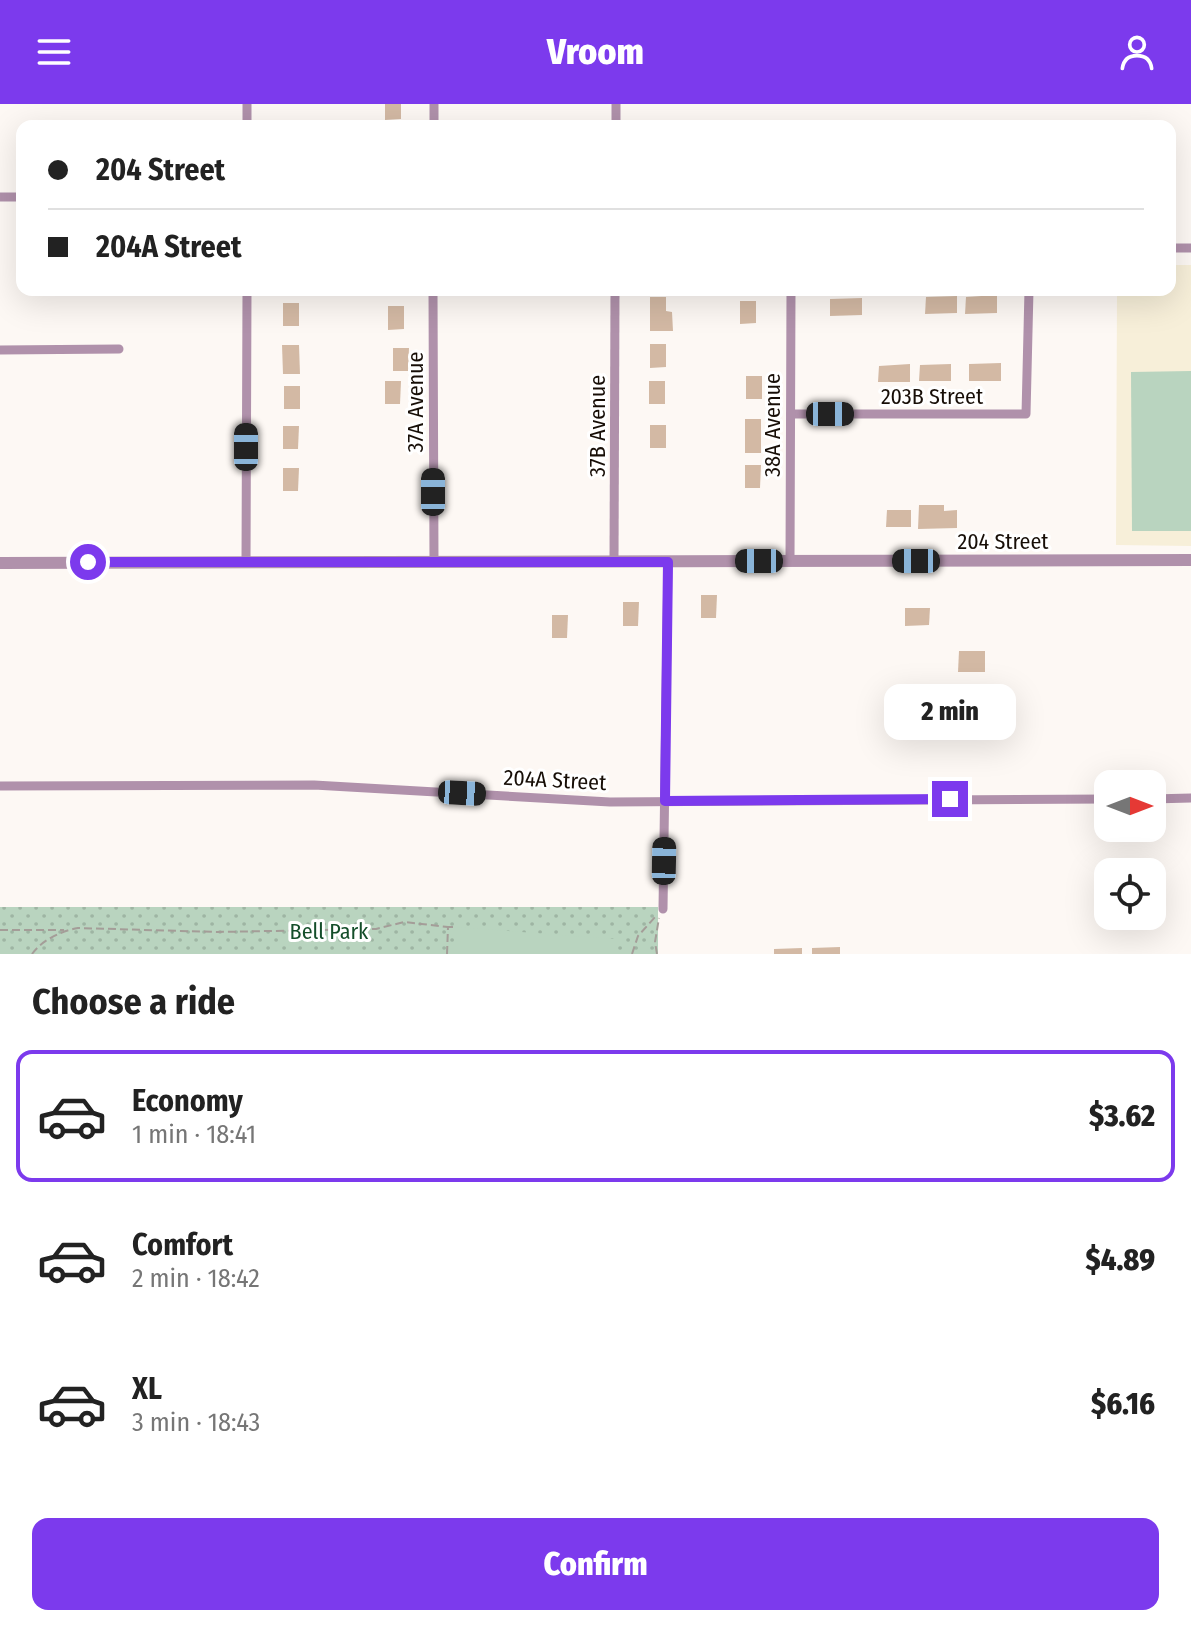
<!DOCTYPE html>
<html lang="en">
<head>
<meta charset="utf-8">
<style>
  body { margin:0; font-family:"Fira Sans Condensed",sans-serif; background:#f2f2f2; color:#222; height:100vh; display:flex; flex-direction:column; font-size:30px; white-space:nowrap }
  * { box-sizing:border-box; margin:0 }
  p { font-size:26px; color:#767676 }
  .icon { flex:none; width:44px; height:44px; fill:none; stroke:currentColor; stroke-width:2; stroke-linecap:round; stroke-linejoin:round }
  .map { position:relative; height:850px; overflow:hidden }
  .details { display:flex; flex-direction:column; background:#fff; flex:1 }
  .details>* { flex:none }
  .guide { position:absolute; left:16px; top:16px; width:1160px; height:176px; border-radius:16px; box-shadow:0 8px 32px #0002; display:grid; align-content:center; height:176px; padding:0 32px; background:#fff }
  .needle { width:52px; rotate:90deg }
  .buttons { position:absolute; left:1094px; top:666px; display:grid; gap:16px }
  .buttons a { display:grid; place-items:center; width:72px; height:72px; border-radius:16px; background:#fff; box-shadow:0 8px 32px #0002; font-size:40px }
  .end { position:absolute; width:36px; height:36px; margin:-18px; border:10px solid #7c3aed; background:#fff; box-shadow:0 0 0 4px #fff }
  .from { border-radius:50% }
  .bubble { position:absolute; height:56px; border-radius:16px; background:#fff; box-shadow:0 8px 32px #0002; font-size:26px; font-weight:800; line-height:56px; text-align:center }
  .car { position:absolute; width:24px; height:48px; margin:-24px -12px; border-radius:10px; box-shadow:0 0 6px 2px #0007; background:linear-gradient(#222 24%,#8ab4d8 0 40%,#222 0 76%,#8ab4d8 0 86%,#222 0) }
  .guide b { display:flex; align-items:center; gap:28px; height:76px; font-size:30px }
  .guide b+b { border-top:2px solid #e0e0e0 }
  .guide i { width:20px; height:20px; background:#222 }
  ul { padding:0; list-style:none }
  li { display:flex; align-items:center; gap:24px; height:132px; margin:0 16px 12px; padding:0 16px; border:4px solid transparent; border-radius:16px }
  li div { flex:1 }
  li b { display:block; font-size:30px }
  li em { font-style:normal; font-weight:800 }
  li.current { border-color:#7c3aed }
  li>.icon { width:72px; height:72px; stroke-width:1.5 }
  h2 { padding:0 32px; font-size:36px; line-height:96px }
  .primary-button { display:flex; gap:16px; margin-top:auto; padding:16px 32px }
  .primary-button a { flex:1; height:92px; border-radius:16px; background:#7c3aed; color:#fff; font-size:32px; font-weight:800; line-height:92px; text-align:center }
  header { display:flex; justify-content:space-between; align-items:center; height:104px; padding:0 32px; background:#7c3aed; color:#fff; font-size:36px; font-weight:800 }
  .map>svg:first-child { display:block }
  .education { fill:#f7efd9 }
  .grass { fill:url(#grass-dots) }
  .garden { fill:#b9d4bf }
  .building { fill:#d3b9a4 }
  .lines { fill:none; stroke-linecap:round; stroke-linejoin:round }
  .path { stroke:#a49d98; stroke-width:2; stroke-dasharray:8 4; stroke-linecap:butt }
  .minor { stroke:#b091ab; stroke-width:9 }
  .tertiary { stroke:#b091ab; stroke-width:12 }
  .route { stroke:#7c3aed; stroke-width:10 }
  .labels { text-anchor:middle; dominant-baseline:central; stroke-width:6; stroke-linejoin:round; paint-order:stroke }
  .street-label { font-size:22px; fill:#170e07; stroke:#fff }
  .park-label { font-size:22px; fill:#144e2a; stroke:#fff }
</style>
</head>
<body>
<header><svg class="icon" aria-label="menu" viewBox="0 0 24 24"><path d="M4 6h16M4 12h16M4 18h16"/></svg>Vroom<svg class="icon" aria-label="person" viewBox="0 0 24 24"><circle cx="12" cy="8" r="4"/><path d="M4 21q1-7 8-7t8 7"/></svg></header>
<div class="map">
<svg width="1191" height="850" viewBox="0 0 1191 850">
  <defs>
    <pattern id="grass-dots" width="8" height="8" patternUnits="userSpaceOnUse" patternTransform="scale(2)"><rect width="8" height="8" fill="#b9d4bf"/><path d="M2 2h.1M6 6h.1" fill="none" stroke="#9eb5a3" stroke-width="1.8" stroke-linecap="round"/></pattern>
  </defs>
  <rect width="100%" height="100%" fill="#fdf8f4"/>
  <!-- education -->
  <polygon class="education" points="1170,161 1191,161 1191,442 1116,441 1117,186 1170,186"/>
  <!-- grass -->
  <rect class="grass" x="0" y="803" width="658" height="47"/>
  <!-- garden -->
  <g class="garden">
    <polygon points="1191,267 1191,427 1132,427 1131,268"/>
    <polygon points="456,823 614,835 614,850 456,850"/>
  </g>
  <!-- building -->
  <g class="building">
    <polygon points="385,0 401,0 401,15 385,16"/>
    <polygon points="997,191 997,209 965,210 966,193"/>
    <polygon points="957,192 957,209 925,210 926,193"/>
    <polygon points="650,193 666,193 666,207 672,208 673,227 650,227"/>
    <polygon points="862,194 862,211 830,212 830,195"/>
    <polygon points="740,197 756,197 756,219 740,220"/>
    <rect x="283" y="199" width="16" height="23"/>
    <polygon points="388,202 404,202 404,225 388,226"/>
    <polygon points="650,240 666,240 666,263 650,264"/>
    <polygon points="282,241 299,241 300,270 283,270"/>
    <polygon points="393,244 409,244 408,267 393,267"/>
    <polygon points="1001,259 1001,277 969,277 969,260"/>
    <polygon points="910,260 910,278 878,278 879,262"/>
    <polygon points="951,260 951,277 919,277 920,261"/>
    <rect x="746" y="272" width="16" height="23"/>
    <polygon points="385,277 401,277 400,300 385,300"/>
    <rect x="649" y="277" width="16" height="23"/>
    <rect x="284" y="282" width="16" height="23"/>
    <rect x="745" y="315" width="16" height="34"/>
    <rect x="650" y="321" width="16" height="23"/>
    <polygon points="283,322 299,322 298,345 283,345"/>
    <polygon points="745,361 761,361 760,384 745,384"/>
    <polygon points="283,364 299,364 298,387 283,387"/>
    <polygon points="919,401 944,401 944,407 957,406 957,424 918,425"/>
    <polygon points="887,406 911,406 911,423 886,423"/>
    <polygon points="701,491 717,491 716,514 701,514"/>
    <polygon points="623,498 639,498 638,522 623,522"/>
    <polygon points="905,504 930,504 929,521 905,522"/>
    <polygon points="552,511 568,511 567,534 552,534"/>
    <polygon points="959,547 985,547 985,568 958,568"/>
    <polygon points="840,843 840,850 812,850 812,844"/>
    <polygon points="802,844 802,850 774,850 774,845"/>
  </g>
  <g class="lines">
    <!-- path -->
    <g class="path">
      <polyline points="0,826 64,826"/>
      <path d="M32 850C42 836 61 827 78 824L217 828 376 825 404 818 448 823"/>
      <polyline points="447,850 448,823 456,823"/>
      <polyline points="632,850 638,832 656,812"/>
      <polyline points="657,850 655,838 659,814"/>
    </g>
    <!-- minor -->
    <g class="minor">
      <polyline points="247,0 247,22"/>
      <polyline points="434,22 434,0"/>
      <polyline points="616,22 616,0"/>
      <polyline points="0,93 22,93"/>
      <polyline points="1170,144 1191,144"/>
      <polyline points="433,186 434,458"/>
      <polyline points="0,246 119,245"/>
      <polyline points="791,310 1026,310 1029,186"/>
      <polyline points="790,457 791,186"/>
      <polyline points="614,458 615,186"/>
      <polyline points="246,459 247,186"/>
      <polyline points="0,682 314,681 610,698 1108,695"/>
      <polyline points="1152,695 1191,694"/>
      <polyline points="663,805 668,458"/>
    </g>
    <!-- tertiary -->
    <polyline class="tertiary" points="0,459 1191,456"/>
  </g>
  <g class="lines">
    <!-- route -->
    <polyline class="route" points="88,458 668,458 665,697 950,695"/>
  </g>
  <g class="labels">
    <!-- street labels -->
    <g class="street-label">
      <text x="932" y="292">203B Street</text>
      <text transform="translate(415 298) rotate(-90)">37A Avenue</text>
      <text transform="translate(772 321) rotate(-90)">38A Avenue</text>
      <text transform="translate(597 322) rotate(-90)">37B Avenue</text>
      <text x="1003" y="437">204 Street</text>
      <text transform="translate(555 676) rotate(3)">204A Street</text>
    </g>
    <!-- park labels -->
    <g class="park-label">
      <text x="329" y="827">Bell Park</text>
    </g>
  </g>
</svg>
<div class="buttons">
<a><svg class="needle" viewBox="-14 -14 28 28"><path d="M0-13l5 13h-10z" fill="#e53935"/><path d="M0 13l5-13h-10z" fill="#767676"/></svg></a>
<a><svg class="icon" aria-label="locate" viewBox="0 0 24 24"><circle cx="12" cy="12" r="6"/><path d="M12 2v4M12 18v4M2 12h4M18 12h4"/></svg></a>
</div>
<i class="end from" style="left:88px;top:458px"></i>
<i class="end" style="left:950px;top:695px"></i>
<div class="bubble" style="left:884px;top:580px;width:132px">2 min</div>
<i class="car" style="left:830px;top:310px;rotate:90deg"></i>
<i class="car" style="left:246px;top:343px;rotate:0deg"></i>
<i class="car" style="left:433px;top:388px;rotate:0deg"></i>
<i class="car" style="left:759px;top:457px;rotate:270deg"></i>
<i class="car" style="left:916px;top:457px;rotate:270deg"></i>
<i class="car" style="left:462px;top:689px;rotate:93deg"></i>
<i class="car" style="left:664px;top:757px;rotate:1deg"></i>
<div class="guide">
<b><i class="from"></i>204 Street</b>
<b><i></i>204A Street</b>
</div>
</div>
<section class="details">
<h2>Choose a ride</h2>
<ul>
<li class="current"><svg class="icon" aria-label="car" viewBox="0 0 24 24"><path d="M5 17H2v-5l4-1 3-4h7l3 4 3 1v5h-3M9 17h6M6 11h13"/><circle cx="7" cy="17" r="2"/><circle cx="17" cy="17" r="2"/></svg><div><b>Economy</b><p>1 min · 18:41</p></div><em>$3.62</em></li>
<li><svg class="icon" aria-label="car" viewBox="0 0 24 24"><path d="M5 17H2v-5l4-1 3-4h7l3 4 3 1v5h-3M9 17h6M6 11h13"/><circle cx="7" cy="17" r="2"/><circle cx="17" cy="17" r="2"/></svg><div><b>Comfort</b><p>2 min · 18:42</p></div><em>$4.89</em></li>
<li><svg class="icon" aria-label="car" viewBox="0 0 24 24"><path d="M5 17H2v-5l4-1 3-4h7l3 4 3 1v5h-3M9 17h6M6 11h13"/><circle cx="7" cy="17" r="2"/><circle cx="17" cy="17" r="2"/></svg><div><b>XL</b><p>3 min · 18:43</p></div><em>$6.16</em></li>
</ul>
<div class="primary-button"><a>Confirm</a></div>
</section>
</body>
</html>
